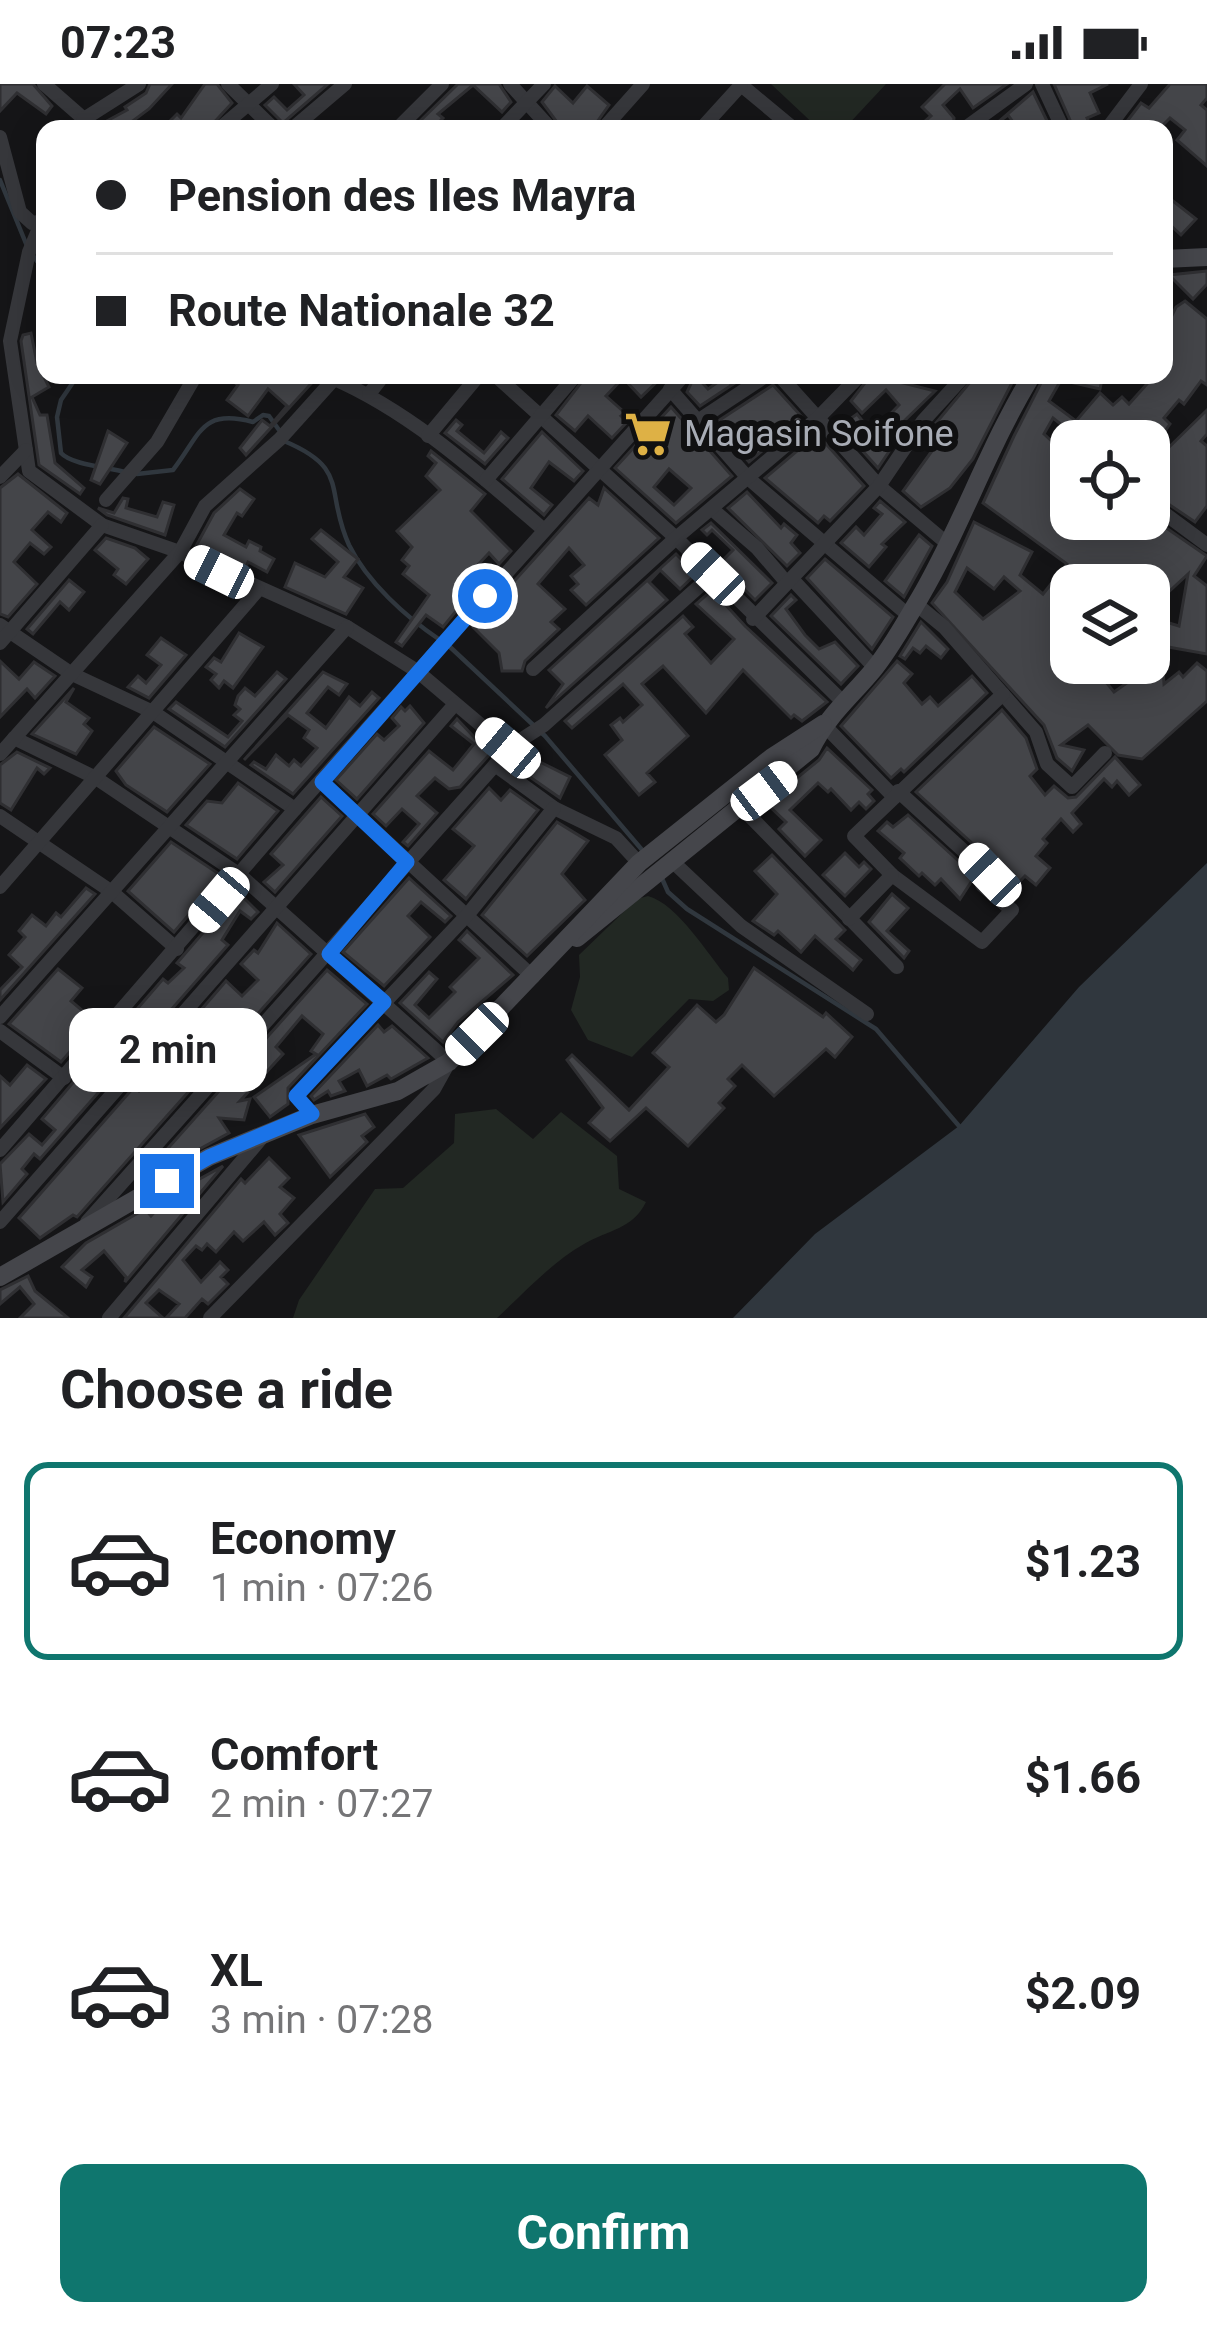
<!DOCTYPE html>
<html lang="en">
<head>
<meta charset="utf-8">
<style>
  body { margin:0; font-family:Roboto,sans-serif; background:#f6f6f6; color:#202124; height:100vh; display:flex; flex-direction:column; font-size:45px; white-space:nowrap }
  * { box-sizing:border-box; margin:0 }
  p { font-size:39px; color:#757577 }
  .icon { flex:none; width:66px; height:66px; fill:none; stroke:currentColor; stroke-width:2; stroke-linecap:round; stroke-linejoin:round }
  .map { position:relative; height:1234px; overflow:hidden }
  .side { display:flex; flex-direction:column; background:#fff; flex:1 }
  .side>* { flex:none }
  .guide { position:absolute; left:36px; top:36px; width:1137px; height:264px; border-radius:24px; box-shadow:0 6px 30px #0003; display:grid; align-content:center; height:264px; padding:0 60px; background:#fff }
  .tools { position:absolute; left:1050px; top:336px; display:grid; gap:24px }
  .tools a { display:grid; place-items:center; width:120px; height:120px; border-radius:24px; background:#fff; box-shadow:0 6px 30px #0003; font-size:60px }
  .end { position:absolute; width:54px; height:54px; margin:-27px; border:15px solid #1a73e8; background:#fff; box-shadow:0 0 0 6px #fff }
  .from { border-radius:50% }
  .bubble { position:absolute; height:84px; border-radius:24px; background:#fff; box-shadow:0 6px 30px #0003; font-size:39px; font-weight:700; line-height:84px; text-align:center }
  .car { position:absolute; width:36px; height:72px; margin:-36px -18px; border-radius:15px; box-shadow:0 0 9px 3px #0007; background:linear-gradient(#fff 24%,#345 0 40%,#fff 0 76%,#345 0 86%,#fff 0) }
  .guide b { display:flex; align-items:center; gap:42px; height:114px; font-size:45px }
  .guide b+b { border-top:3px solid #e0e0e0 }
  .guide i { width:30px; height:30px; background:#202124 }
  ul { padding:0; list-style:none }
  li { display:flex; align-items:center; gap:36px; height:198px; margin:0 24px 18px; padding:0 36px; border:6px solid transparent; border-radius:24px }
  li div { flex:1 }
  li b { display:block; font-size:45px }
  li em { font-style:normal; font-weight:700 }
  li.on { border-color:#0f766e }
  li>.icon { width:108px; height:108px; stroke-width:1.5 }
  h2 { padding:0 60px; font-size:54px; line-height:144px }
  .cta { display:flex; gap:24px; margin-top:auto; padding:24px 60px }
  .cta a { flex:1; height:138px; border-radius:24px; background:#0f766e; color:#fff; font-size:48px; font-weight:700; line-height:138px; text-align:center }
  .status { display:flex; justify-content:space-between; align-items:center; height:84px; padding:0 60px; background:#fff; direction:ltr }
  .status svg { height:33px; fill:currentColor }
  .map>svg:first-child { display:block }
  .green { fill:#222823 }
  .water { fill:#30373e }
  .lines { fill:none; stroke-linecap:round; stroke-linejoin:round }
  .stream { stroke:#30373e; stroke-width:4.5 }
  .building { fill:#444549; stroke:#2f2f32; stroke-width:3; fill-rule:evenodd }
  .street { stroke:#36373b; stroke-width:14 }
  .secondary { stroke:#45464b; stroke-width:18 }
  .route { stroke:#1a73e8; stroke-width:15 }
  .labels { text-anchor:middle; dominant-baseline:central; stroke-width:12; stroke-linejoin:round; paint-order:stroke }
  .poi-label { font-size:36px; fill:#a8acb5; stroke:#101011; text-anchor:start }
</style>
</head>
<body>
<div class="status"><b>07:23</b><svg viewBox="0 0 49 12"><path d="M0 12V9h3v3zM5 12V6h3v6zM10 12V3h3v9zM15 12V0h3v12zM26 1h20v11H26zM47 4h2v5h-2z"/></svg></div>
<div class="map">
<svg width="1207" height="1234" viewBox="0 0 1207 1234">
  <rect width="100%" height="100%" fill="#151517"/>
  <!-- green -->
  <g class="green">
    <polygon points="771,0 886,0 844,45 819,45"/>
    <path d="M648 812C678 820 708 871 728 894L729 906 713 917 689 915 632 973 588 956 571 926 580 893 579 871 637 815Z"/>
    <path d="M496 1025 533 1055 561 1028 617 1072 619 1105 646 1118C633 1145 608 1146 584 1160 552 1178 524 1209 497 1234H293L299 1216 375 1105 403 1104 454 1059 455 1030Z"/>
  </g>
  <!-- water -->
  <polygon class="water" points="1207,779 1207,1234 733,1234 815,1150 959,1042 1079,903"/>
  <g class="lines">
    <!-- stream -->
    <g class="stream">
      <polyline points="0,96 27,162"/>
      <polyline points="33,172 45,187"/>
      <path d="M78 291 61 316 57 333 61 369C72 381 107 383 125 388"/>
      <path d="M284 357C351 385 324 406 349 461 367 498 406 533 440 556"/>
      <path d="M137 390 173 386C201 350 201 324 253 338L263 331 269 332 279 346"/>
      <polyline points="449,562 545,652 643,767"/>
      <polyline points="660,790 668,808 687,825 876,945 959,1042"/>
    </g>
  </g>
  <!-- building -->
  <g class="building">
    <polygon points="0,0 33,0 52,22 46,30 17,9 0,27"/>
    <polygon points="150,0 172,0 149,25 122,45 92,45 127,26 125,23 146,9"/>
    <polygon points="205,0 217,0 232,19 208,45 162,45 177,30 181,34"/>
    <polygon points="294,0 328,0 283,39 265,21 274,13 287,26 304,11"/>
    <polygon points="458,0 499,0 511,18 502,28 473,1 438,30 443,34 432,45 420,45 416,41"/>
    <polygon points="945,0 1007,0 973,24 960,5 943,21 954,34 953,45 916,45 931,32 922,23"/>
    <polygon points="1054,0 1108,0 1090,9 1099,29 1087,34 1092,45 1074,45"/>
    <polygon points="1170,0 1207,0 1207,14 1201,21 1207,26 1207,82 1177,56 1185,46 1170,34 1159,45 1121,45 1141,19 1149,24"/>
    <polygon points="555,2 573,19 587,2 609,21 592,45 562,45 542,18"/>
    <polygon points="1033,8 1051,45 1018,45 1008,31 996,40"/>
    <polygon points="1164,110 1196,135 1181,151 1164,135"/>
    <polygon points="1207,187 1207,200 1193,215 1169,191"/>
    <path d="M1185 217 1207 235V301L1201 297 1184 320 1179 316 1164 334 1170 340 1158 357H1082L1053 334 1044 350 1071 375V415L1066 420 1071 435H1112L1117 443 1126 435 1149 432 1207 472 1194 492 1207 502V570L1157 561 1162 567 1164 600 1179 588 1183 593 1197 579 1207 587V617L1142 675 1118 671 1088 641 1061 661 1084 666 1072 687 1057 674 1044 641 932 519 947 498 974 438 1032 468 1020 491 1043 510 1067 480 983 419 1014 352 1045 291H1103L1100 305 1061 296 1049 317 1076 337 1100 309 1113 321 1122 313 1129 320 1155 291H1164V248L1176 223ZM967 484 994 505 1004 493 1020 507 983 535 955 508ZM1188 490 1179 542 1163 537 1153 567H1149V579H1122L1131 596 1114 608 1098 588 1110 579H1071L1067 552 1071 544 1066 539 1071 532V501H1149V526Z"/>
    <polygon points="31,249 37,279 49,303 32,313 40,331 47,331 55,379 84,404 80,410 39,381 21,257 23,251"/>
    <polygon points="237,291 319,291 246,371 240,364 262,336 270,342 287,322 268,305 248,332 227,316 238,301 233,297"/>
    <polygon points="587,291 664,291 641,313 623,294 606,312 625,329 621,332 627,338 612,354 588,332 575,347 556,331"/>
    <polygon points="695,291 708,305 725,293 730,299 747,291 700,322 687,308"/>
    <polygon points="871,291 906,291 899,298 935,307 900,341 904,345 878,384 840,342 857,330 872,349 899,321 886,306 862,329 851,317"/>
    <polygon points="976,291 1016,291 973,375 950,404 921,423 903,407 942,353 931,345"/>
    <polygon points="773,301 802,333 749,378 715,339"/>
    <path d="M671 323 732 392 676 439 615 384ZM669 385 691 404 674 421 654 403Z"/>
    <polygon points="1207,326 1207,350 1201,357 1207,362 1207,422 1195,438 1149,407 1149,360 1161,371"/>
    <polygon points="456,336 462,341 457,347 484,369 501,348 508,354 485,380 445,349"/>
    <polygon points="108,347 127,359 100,400 91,396"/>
    <polygon points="542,348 583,387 574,397 549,378 531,404 552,421 544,431 502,395"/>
    <polygon points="817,350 864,402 830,437 824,432 818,439 765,394"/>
    <polygon points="431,367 485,410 471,427 511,467 499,480 489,469 473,486 483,494 443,543 426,531 402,562 396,558 429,511 403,490 409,482 402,476 412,463 397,447 440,406 426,392 436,379 428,372"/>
    <polygon points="18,390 67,429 61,438 48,428 32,446 51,463 44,470 30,459 14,478 37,500 8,533 0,530 0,404"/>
    <polygon points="604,404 659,454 586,521 571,506 578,500 571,492 584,481 569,464 538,500 565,525 551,538 559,545 525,577 522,587 502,587 499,569 473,543 589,414 598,421"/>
    <polygon points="240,405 254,415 242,432 237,429 224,451 246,463 249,457 261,463 260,467 274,475 267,488 248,478 245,485 196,462 214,429"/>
    <polygon points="747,408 781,444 784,440 797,451 791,459 800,469 787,482 728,424"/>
    <polygon points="123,414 128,415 126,424 157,433 163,418 174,421 165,451 107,431 98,424 114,429"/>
    <polygon points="880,417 905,438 882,460 886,463 869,483 841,459 856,443 864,451 882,430 874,424"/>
    <polygon points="711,439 772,499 755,516 719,480 733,466 712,446 707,451 702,446"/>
    <polygon points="321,446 358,475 344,493 363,504 346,530 285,503 295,479 325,493 338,478 312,455"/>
    <polygon points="919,451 932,462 904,513 885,497"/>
    <polygon points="106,454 135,464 148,475 126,500 114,491 118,485 95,466"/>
    <polygon points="676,470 696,490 680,505 660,486 649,498 667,516 546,624 563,600 549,586"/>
    <polygon points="825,475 893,533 872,565 807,494"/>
    <polygon points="69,496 84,508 69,526 60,518 33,550 27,545"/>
    <polygon points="712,506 745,542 827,618 802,637 794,631 791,634 743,586 706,629 663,582 642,600 688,652 647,689 655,698 639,711 605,671 622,656 611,641 620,634 623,638 642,621 623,600 572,644 565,637 683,532 693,543 685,550 711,579 734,555 696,520"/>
    <polygon points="791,511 796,516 786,525 805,551 819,565 835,558 858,582 841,600 771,532"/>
    <polygon points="921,538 948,565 941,574 926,562 920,569 913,564 905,575 900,572"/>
    <polygon points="239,549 263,563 233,604 224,597 219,604 211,596 216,590 206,583 214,574 221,578"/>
    <polygon points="161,554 186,571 149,614 128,603 138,592 146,599 161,581 147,571"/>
    <polygon points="0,577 19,595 34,578 55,592 35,614 27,605 0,633"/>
    <polygon points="897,577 912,590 904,599 922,620 930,613 938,622 972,592 987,609 904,688 901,685 891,694 841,642"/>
    <polygon points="277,588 286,595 225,663 169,625 176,618 228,653 242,637 234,631 240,625 235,621 238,612 245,604 255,612"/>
    <polygon points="323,588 347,600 339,611 328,603 307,629 326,644 349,613 360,622 372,608 379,614 293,710 251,681 254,678 266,685 276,671 289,682 294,676 301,682 317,664 304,654 309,646 288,631 244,676"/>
    <polygon points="74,604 66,618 89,634 84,640 92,647 76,670 32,650"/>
    <polygon points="410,622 424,639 357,715 336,696 377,650 384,656 399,642 392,634 401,623 405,627"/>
    <polygon points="1002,626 1026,654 1037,685 1030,692 1045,711 1054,702 1068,714 1076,713 1115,673 1140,701 1129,711 1117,697 1112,703 1104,695 1072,729 1081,740 1073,748 1061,735 1043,755 1047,759 1036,772 1050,784 1036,801 1025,792 1009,809 998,799 998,783 916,708"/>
    <polygon points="457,635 490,670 460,703 449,705 435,694 417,712 437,729 408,762 403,758 419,740 402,725 386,742 373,730 429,667 453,686 474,660 451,642"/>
    <polygon points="154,643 210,680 167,728 126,701 116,687"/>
    <polygon points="827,664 872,706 868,710 874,717 866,725 859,718 851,726 831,705 828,708 818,699 790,726 821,756 805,772 779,745 786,738 766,719 819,676"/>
    <polygon points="17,668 50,684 44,690 37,684 11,726 0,719 0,681"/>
    <polygon points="538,677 570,693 560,714 530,693"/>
    <polygon points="238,699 278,727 237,775 186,741 207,717 222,719"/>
    <polygon points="489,704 501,716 510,706 538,726 466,815 444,796 474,762 453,745"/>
    <polygon points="321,713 342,732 275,808 264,798 283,781 271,770"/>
    <polygon points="908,731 975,792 960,815 941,795 935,801 922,789 919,792 900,774 904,769 878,747 887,738 893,743"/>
    <polygon points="557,738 588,757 562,790 585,816 527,872 482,831"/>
    <polygon points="171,758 222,792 174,848 128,807"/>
    <polygon points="845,769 859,783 864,778 871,785 845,812 823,791"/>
    <polygon points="772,771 845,846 836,855 861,876 853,886 815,852 801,868 778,847 774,851 753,837 777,810 755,787"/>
    <polygon points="409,794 451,832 445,838 421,818 408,832 430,853 384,902 343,868"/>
    <polygon points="86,804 95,810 0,916 0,906 22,883 9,871 25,853 19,847 32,831 46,842 56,829 61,833"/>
    <polygon points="238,808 258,828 251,835 240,827 222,856 228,861 40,1075 34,1070 22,1085 27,1090 3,1118 0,1080 29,1050 42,1061 55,1046 42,1035 99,968 105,974 117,958 112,954 163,895 168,899 184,884 177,879"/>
    <polygon points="892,810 908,824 887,847 909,867 904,874 869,838"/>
    <polygon points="277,839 311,870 246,943 230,928 217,943 231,956 223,965 217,959 200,978 188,968 175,983 189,997 203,983 207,987 77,1133 73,1131 40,1154 19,1134 134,1003 139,1007 155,991 149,986 226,897 242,912 258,896 241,880 254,866 258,869"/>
    <polygon points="467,847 513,891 458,938 443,958 400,919 429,888 437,895 415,921 429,934 455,908 450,903 479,874 459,856"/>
    <polygon points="754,884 823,933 826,929 852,953 835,973 826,965 774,1012 742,981 728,995 735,1002 719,1019 724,1024 688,1062 646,1024 610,1057 589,1039 603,1024 567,976 572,971 629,1026 669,983 653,969 697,921 716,938 724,931"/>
    <polygon points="58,885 82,904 71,917 96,938 61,978 9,940"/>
    <polygon points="327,886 367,920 288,1004 288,1020 270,1033 254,1013 316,970 311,967 323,950 302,932 276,963 283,970 240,1017 250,1015 244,1036 219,1034 229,1049 137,1099"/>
    <polygon points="378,941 384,948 392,942 428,974 391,995 387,991 367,1002 359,986 339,997 345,1007 331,1012 328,1007 314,1016 311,1012"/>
    <polygon points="27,981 46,995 0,1044 0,992 10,1001"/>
    <polygon points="365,1030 374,1043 362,1052 367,1058 330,1093 299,1051"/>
    <polygon points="269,1074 289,1094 280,1103 294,1114 280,1130 288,1139 275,1151 264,1138 243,1157 234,1148 216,1168 207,1160 202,1166 196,1162 183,1176 201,1198 220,1178 228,1186 221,1193 228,1200 208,1220 202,1215 185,1234 166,1234 179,1220 159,1206 146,1219 163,1234 124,1234 241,1095 245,1099"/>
    <polygon points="223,1082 125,1198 126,1193 104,1167 82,1186 92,1193 86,1203 62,1183 86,1159 145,1125 151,1132 169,1112"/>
    <polygon points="28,1192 35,1207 68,1234 20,1234 34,1220 20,1203 0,1220 0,1206"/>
  </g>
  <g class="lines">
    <!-- street -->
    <g class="street">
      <polyline points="44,0 84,35"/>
      <polyline points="228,0 274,45"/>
      <polyline points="510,0 551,45"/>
      <polyline points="740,0 794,45"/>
      <polyline points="1042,0 1063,45"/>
      <polyline points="80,45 84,35 139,0"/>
      <polyline points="219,45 272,0"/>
      <polyline points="292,45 345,0"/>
      <polyline points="397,45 442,0"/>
      <polyline points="501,45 544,0"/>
      <polyline points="603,45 643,0"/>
      <polyline points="701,45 741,1"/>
      <polyline points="964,45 1026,0"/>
      <polyline points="1107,45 1141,0"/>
      <polyline points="0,53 20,128 32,139 45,137"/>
      <polyline points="45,130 29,168 10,257 29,387 102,441 180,468 347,543 417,587 508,664 495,681 554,724 616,754 639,779"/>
      <polyline points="495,291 676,454 843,618"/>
      <polyline points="779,291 879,402 949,461"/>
      <path d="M330 293C410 327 478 389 544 446"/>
      <polyline points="670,305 748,394 908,531"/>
      <polyline points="369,310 384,291"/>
      <polyline points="699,336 767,291"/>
      <polyline points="428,352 479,291"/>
      <polyline points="1063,354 1071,360"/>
      <polyline points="0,393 26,366"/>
      <polyline points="486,396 576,291"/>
      <polyline points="106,416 157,358 196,291"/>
      <polyline points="1149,418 1207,461"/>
      <polyline points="712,425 757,464 787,499"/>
      <polyline points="792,495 875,584"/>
      <polyline points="916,520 944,543 1036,648 1047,680 1072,703 1105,669"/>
      <polyline points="753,535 879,402 923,337 965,291"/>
      <polyline points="0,541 72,590 153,628 295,725"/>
      <polyline points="0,559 102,441"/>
      <polyline points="533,585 676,454 818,334 860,291"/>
      <polyline points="823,640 893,712"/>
      <polyline points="14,654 96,694 240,791 449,978 434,1005 210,1234"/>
      <polyline points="508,664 544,641 713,490"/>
      <polyline points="0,670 180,468 205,422 280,355 334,295"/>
      <polyline points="322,698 533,893"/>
      <polyline points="898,707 990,791 982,801 1012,826 982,858 892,791 854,752 1003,610"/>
      <polyline points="742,724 897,883"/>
      <polyline points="0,732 112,808 177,865"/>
      <polyline points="672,777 741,842 867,930"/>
      <polyline points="0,803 258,506"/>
      <polyline points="849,835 892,791"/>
      <polyline points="0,933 347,543"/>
      <polyline points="0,947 64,994"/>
      <polyline points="312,1031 296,1012 469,829 554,724"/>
      <polyline points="0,1066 295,725 684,291"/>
      <polyline points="0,1138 455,620"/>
      <polyline points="87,1138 495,681"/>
      <polyline points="109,1234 264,1051"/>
    </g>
    <!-- secondary -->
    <g class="secondary">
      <polyline points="1164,175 1207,173"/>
      <path d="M577 854 811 665C827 632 851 613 874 585 891 564 905 538 919 515 962 442 988 363 1032 291"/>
      <polyline points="0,1193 209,1073 312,1031 398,1007 449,978 639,779 772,673 823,640"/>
    </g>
  </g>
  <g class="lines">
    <!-- route -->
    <polyline class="route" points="167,1097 209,1073 312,1030 296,1012 384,918 329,870 407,778 322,698 485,512"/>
  </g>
  <!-- icons -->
  <defs>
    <symbol id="supermarket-bare" viewBox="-9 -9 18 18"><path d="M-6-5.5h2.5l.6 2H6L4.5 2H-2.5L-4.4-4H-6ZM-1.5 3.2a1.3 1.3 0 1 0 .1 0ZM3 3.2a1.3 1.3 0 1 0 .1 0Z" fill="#deb145" stroke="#101011" stroke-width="2.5" paint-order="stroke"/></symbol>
  </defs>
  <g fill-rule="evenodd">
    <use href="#supermarket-bare" x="615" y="317" width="66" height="66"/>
  </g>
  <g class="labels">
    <!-- poi labels -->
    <g class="poi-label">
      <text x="684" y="350">Magasin Soifone</text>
    </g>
  </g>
</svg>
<div class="tools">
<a><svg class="icon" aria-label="locate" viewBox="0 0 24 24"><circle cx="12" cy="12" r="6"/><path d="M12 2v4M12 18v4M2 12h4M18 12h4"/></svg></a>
<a><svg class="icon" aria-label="layers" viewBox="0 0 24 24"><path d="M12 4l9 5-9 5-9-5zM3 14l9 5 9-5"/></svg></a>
</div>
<i class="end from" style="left:485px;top:512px"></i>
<i class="end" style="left:167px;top:1097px"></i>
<div class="bubble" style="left:69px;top:924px;width:198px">2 min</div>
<i class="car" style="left:219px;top:488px;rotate:296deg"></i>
<i class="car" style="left:713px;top:490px;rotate:314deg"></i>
<i class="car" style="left:508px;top:664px;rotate:310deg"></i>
<i class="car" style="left:764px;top:707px;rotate:53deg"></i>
<i class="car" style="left:990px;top:791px;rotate:316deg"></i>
<i class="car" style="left:219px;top:816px;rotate:220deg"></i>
<i class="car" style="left:477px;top:950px;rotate:225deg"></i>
<div class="guide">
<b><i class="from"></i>Pension des Iles Mayra</b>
<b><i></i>Route Nationale 32</b>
</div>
</div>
<section class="side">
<h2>Choose a ride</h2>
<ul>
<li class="on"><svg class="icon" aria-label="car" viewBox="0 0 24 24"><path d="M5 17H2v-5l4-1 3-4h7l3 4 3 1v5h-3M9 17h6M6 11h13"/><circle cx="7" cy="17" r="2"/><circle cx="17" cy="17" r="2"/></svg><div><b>Economy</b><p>1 min · 07:26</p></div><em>$1.23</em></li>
<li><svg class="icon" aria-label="car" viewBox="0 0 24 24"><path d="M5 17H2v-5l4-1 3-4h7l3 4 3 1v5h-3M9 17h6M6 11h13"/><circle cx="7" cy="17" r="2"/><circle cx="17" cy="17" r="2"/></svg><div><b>Comfort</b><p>2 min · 07:27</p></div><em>$1.66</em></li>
<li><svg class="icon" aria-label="car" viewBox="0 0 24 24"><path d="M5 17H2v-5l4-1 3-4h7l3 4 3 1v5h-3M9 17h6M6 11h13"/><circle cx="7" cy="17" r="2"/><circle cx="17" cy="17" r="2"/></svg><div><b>XL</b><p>3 min · 07:28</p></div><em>$2.09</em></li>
</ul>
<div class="cta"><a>Confirm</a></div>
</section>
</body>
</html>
